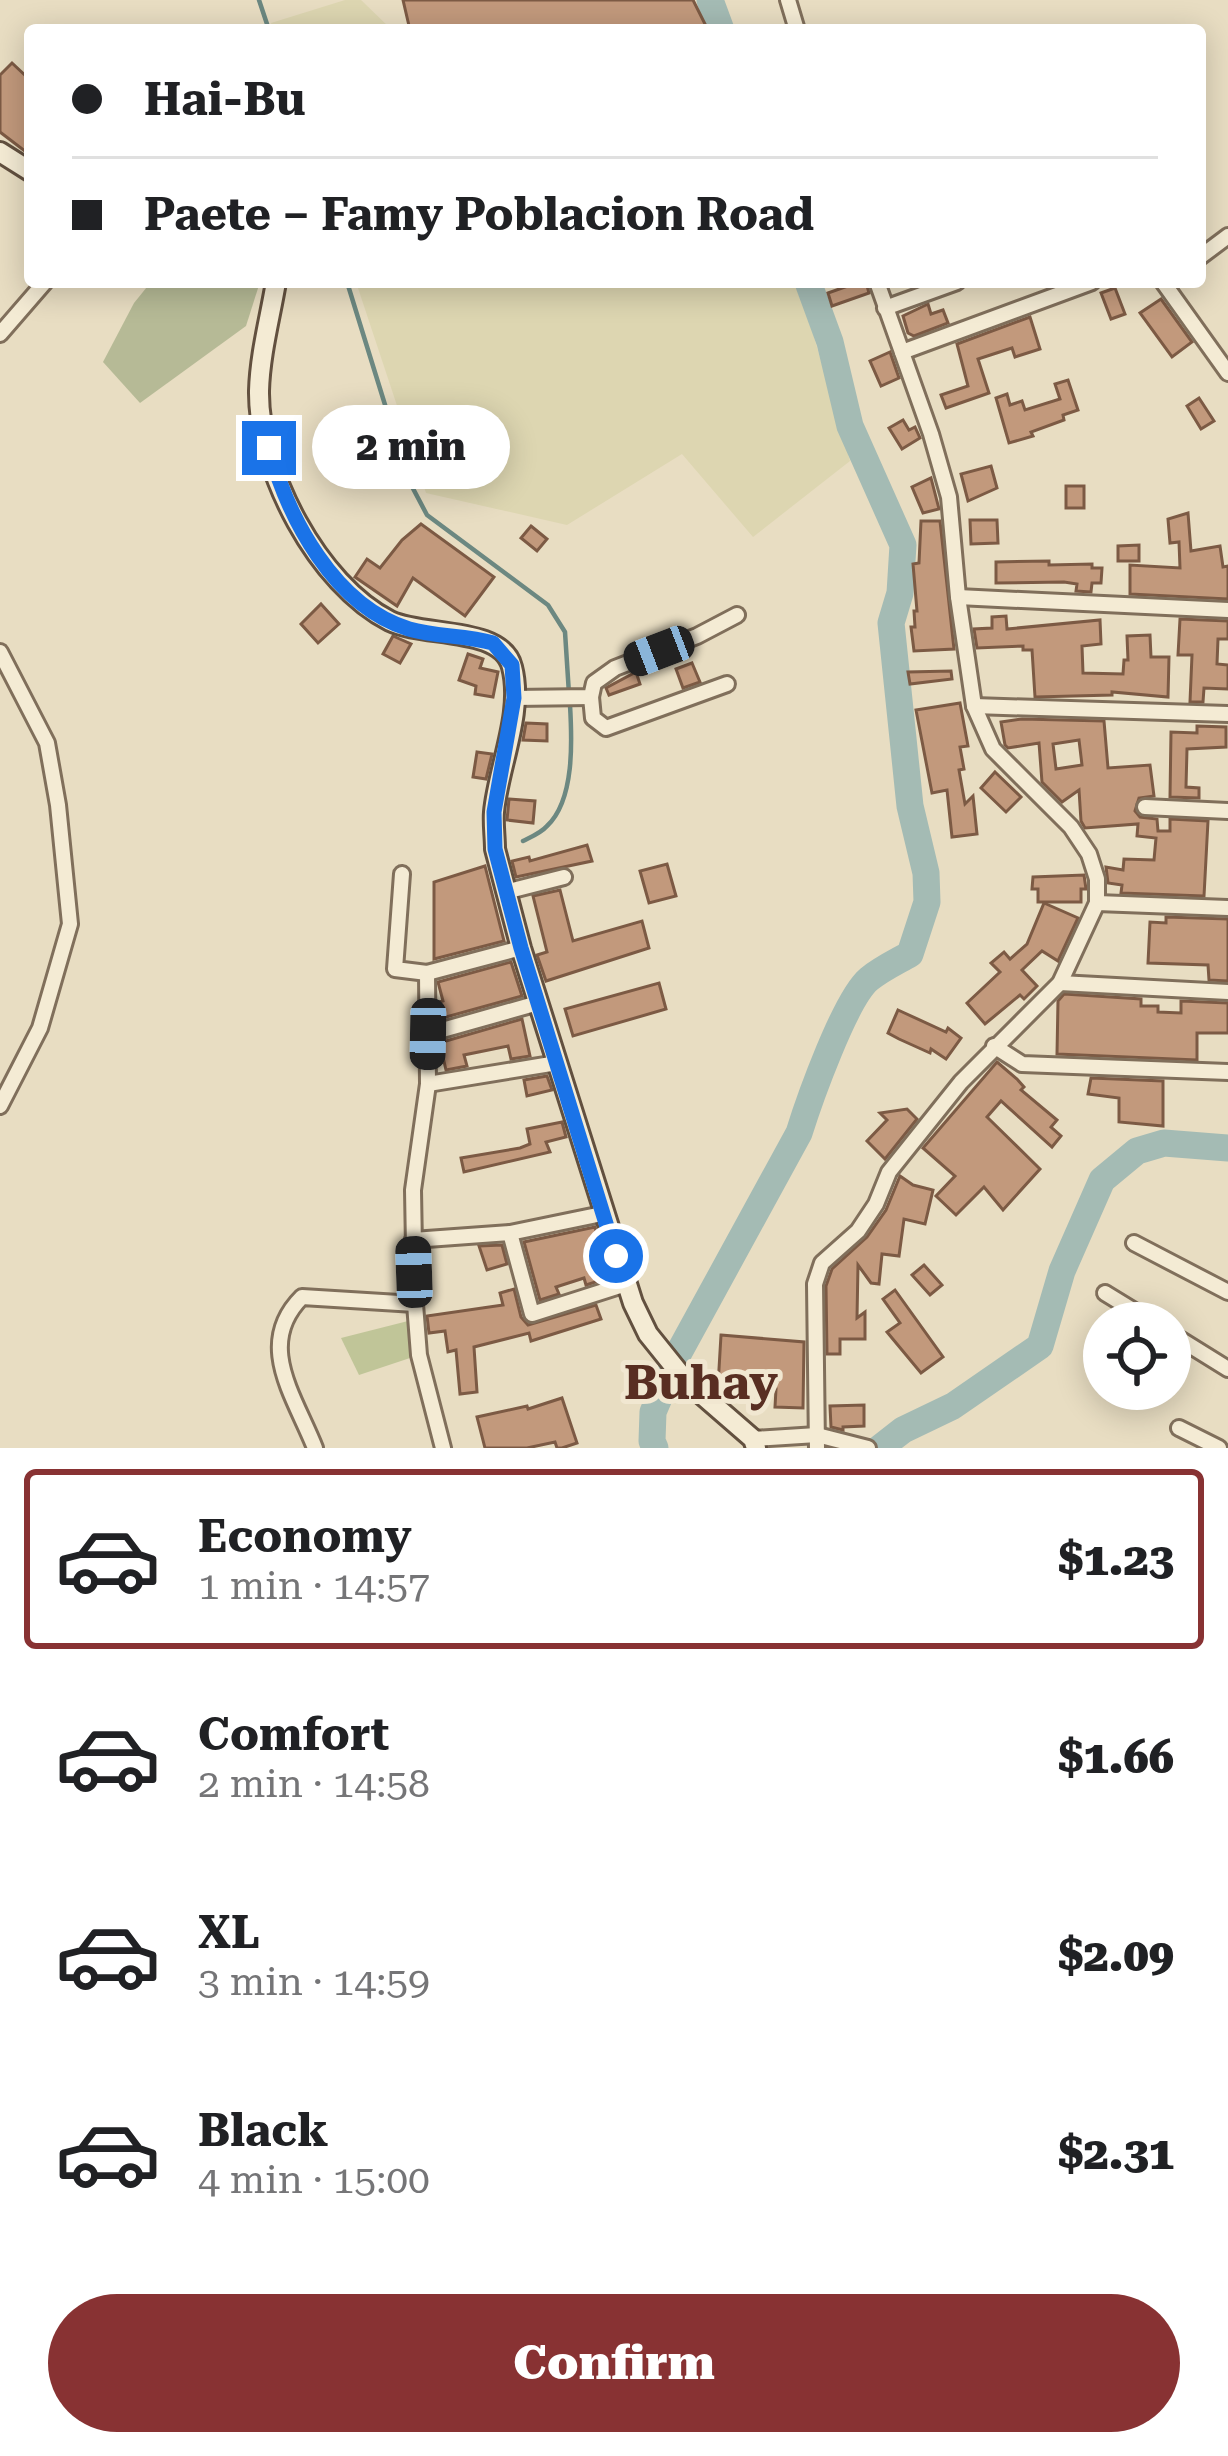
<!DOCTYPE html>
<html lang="en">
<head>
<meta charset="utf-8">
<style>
  body { margin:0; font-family:"Roboto Serif",serif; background:#f2f2f2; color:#202124; height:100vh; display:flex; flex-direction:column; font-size:45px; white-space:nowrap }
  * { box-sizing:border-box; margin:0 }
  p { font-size:39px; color:#757577 }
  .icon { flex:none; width:66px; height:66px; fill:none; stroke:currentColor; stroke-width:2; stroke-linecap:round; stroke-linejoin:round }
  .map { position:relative; height:1448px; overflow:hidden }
  .sheet { display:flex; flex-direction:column; background:#fff; flex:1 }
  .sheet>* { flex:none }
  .banner { position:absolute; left:24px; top:24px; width:1182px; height:264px; border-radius:12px; box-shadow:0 6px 30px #0003; display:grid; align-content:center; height:264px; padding:0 48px; background:#fff }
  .controls { position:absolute; left:1083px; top:1302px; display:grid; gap:24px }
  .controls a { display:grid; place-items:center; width:108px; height:108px; border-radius:50%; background:#fff; box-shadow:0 6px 30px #0003; font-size:60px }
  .end { position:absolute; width:54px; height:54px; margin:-27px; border:15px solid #1a73e8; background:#fff; box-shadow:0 0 0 6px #fff }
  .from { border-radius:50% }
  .bubble { position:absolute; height:84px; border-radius:42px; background:#fff; box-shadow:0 6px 30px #0003; font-size:39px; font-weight:800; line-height:84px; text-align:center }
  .car { position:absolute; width:36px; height:72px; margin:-36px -18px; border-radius:15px; box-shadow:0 0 9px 3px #0007; background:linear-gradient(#222 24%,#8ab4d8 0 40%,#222 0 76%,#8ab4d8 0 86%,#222 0) }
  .banner b { display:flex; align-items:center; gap:42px; height:114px; font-size:45px }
  .banner b+b { border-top:3px solid #e0e0e0 }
  .banner i { width:30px; height:30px; background:#202124 }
  ul { padding:21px 0 0; list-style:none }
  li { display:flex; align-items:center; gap:36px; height:180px; margin:0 24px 18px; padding:0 24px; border:6px solid transparent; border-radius:12px }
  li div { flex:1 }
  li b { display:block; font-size:45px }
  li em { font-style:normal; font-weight:800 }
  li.selected { border-color:#883233 }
  li>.icon { width:108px; height:108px; stroke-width:1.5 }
  .button { display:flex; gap:24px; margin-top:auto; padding:24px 48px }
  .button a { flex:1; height:138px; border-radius:72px; background:#883233; color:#fff; font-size:48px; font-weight:800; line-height:138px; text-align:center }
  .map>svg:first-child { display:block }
  .farmland { fill:#ddd6b1 }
  .green { fill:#c0c598 }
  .cemetery { fill:#b6ba96 }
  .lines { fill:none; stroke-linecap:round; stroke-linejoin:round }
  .stream { stroke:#6c8881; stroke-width:4.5 }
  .river { stroke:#a4bbb4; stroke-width:27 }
  .building { fill:#c2997c; stroke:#7c5a44; stroke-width:3; fill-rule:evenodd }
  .minor-casing { stroke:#806f5b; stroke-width:20 }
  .secondary-casing { stroke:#62503f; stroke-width:24 }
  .minor { stroke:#f4ebd4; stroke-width:14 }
  .secondary { stroke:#f4ebd4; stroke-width:18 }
  .route { stroke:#1a73e8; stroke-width:15 }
  .labels { text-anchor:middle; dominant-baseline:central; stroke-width:10; stroke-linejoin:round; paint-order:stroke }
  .quarter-label { font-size:48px; font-weight:bold; fill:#592e22; stroke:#f1e7d1 }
</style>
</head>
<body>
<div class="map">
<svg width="1228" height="1448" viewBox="0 0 1228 1448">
  <rect width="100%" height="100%" fill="#e8ddc2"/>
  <!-- farmland -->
  <g class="farmland">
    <polygon points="345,0 361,0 392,30 273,30 271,23"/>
    <polygon points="356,282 798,282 850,461 753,537 682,454 567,525 426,493"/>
  </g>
  <!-- green -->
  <polygon class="green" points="408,1321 419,1355 359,1375 341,1338"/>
  <!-- cemetery -->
  <polygon class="cemetery" points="151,282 260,282 246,326 140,403 103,362 134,303"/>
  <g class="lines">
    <!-- stream -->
    <g class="stream">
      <polyline points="259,0 269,30"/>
      <polyline points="327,27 339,30"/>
      <polyline points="347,282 408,479 427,515 548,605 565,632 569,694"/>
      <path d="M523 841C531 837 541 833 547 826 575 800 572 739 570 705"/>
    </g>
    <!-- river -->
    <g class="river">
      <polyline points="710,0 721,30"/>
      <path d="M655 1448 652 1441 653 1412 677 1356 799 1133C809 1101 845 999 869 979 881 969 896 962 910 954L927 902 926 873 910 806 891 623 900 593 903 545 850 426 830 342 808 282"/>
      <polyline points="880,1448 903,1430 953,1406 1040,1346 1062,1271 1102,1180 1137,1151 1164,1143 1228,1148"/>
    </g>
  </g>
  <!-- building -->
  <g class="building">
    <polygon points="403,0 693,0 708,30 410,30"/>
    <polygon points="12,63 30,80 30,155 0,132 0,75"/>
    <polygon points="859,282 866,282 869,293 832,306 828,293"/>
    <polygon points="1115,288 1125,314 1111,319 1101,293"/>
    <polygon points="1161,299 1192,342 1172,357 1140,313"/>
    <polygon points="928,304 931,314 943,310 948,323 914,336 908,333 903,316"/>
    <polygon points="1030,317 1040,349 1015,357 1012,348 978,359 989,393 946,408 941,395 968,386 957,344"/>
    <polygon points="890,352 899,378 881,386 870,361"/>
    <polygon points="1068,380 1078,410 1063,415 1064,420 1031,432 1033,436 1009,443 996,398 1007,394 1010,405 1022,401 1025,410 1060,399 1055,384"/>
    <polygon points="1199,398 1214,421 1201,429 1187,406"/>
    <polygon points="903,420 909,430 915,427 920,438 902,449 889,428"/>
    <polygon points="991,466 997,488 968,501 961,474"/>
    <polygon points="931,478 939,509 923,513 912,487"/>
    <rect x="1066" y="486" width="18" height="22"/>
    <polygon points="1188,513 1191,551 1220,546 1223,567 1228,566 1228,599 1130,594 1130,565 1180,568 1179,542 1170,543 1168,519"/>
    <polygon points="970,520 997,520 998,543 971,544"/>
    <polygon points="921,521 940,521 954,649 914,651 911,627 915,627 914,611 917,611 913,564 919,563"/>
    <polygon points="421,524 494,577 465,616 413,578 397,606 355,577 367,559 380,568 402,540"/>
    <polygon points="531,526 547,539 537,551 521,538"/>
    <polygon points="1139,545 1139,561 1118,561 1118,546"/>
    <polygon points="1049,561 1049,565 1092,564 1092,568 1102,568 1101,583 1092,583 1091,592 1076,591 1077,584 1064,582 996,583 996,562"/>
    <polygon points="321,604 339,624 318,643 301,624"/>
    <polygon points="1006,616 1007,629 1100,620 1101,644 1082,646 1083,673 1123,674 1124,660 1128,660 1127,636 1150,635 1151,657 1169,657 1168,697 1112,692 1112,695 1035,697 1032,650 1023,650 1023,646 977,648 974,629 992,628 992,617"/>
    <polygon points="1180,619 1228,621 1228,639 1218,639 1217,664 1228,665 1228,689 1204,688 1203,702 1190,702 1192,655 1178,655"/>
    <polygon points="393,636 411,644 400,663 383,654"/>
    <polygon points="468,654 483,659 480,668 498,672 493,697 475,694 476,686 459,680"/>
    <polygon points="692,663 700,682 683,688 676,669"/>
    <polygon points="951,671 952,679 910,684 908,672"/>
    <polygon points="636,672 640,684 609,695 606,688"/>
    <polygon points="960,703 968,746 960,747 964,769 959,770 965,804 973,796 977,834 952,837 947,790 932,793 916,710"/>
    <path d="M1022 719 1104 721 1108 768 1150 765 1154 796 1139 798 1135 811 1140 817 1157 819 1158 831H1170V819L1208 821 1204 896 1121 893 1122 885 1108 883 1106 867 1123 870 1124 859 1154 860 1156 838 1137 836 1138 824 1085 828 1081 821 1079 790 1062 802 1042 782 1039 743 1008 748 1005 745 1001 722ZM1079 740 1082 765 1056 769 1053 744Z"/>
    <polygon points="526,723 547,724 547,741 523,740"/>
    <polygon points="1197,726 1226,727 1226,747 1187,749 1186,787 1199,788 1199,798 1170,797 1171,732 1197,733"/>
    <polygon points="477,752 492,754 486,779 473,777"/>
    <polygon points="995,772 1021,797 1006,812 981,788"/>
    <polygon points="509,799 535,801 533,823 507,820"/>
    <polygon points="587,845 592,861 516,877 512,861 529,857 530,861"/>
    <polygon points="667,864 676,896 649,903 640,871"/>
    <polygon points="485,866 504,941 434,959 434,882"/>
    <polygon points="1084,875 1086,889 1081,889 1081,902 1038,902 1038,889 1032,889 1033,877"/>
    <polygon points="560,890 573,941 642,921 649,948 546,981 537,955 547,952 533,896"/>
    <polygon points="1044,903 1078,918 1058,961 1042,951 1022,970 1037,986 1024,999 1020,995 985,1024 967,1003 1000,972 991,963 1004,952 1010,959 1027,944"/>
    <polygon points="1166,917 1228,919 1228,981 1209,980 1208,965 1148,963 1150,922 1166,923"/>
    <polygon points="511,962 522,996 439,1019 439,1002 443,1001 438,982"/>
    <polygon points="659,983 666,1009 573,1036 565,1009"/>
    <polygon points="1064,994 1141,999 1141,1006 1158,1006 1158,1012 1181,1013 1181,1001 1228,1003 1228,1033 1197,1033 1197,1060 1057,1054 1058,1001"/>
    <polygon points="898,1010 946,1032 948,1028 961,1038 946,1059 931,1049 930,1053 899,1039 888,1033"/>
    <polygon points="522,1019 530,1056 511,1059 508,1046 464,1055 467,1066 446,1070 443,1057 439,1058 439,1043"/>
    <polygon points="997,1062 1017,1079 1024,1087 1021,1090 1057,1120 1051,1127 1061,1136 1052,1147 1001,1101 987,1117 1040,1169 1003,1210 984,1187 956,1215 936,1196 955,1176 923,1148"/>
    <polygon points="547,1076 552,1090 527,1096 524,1080"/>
    <polygon points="1091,1078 1163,1081 1163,1126 1119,1122 1119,1098 1088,1094"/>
    <polygon points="907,1109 917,1119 885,1159 867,1141 887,1120 880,1113"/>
    <polygon points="562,1122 566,1137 546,1142 550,1152 464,1172 461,1158 520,1148 530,1144 527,1129"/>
    <polygon points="900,1176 913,1185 933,1190 925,1224 904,1219 899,1256 882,1254 879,1284 871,1283 858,1265 857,1318 865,1312 865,1339 840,1339 840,1354 827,1354 826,1286 832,1269 867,1237 886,1210"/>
    <polygon points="595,1227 608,1278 586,1285 584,1278 556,1287 559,1294 540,1300 524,1242"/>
    <polygon points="502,1245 507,1264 487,1270 479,1246"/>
    <polygon points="924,1265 942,1285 930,1295 912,1275"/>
    <polygon points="514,1289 521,1317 528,1325 596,1305 601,1319 531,1341 529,1333 474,1347 477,1392 460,1394 456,1350 448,1352 445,1331 429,1333 427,1316 503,1305 500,1293"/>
    <polygon points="895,1290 943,1357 921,1373 887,1332 900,1323 883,1299"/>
    <polygon points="721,1335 804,1342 803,1408 775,1407 776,1389 718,1386"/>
    <polygon points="562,1398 577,1443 562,1448 557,1448 555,1442 527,1448 485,1448 477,1417 527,1406 528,1409"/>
    <polygon points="864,1405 864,1426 843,1427 843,1430 831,1427 830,1406"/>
  </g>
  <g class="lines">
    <defs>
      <g id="minor">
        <polyline points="788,0 797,30"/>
        <polyline points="1200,257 1228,236"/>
        <polyline points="1163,282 1228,373"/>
        <polyline points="885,308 957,282"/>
        <polyline points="0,334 45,282"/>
        <polyline points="902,352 1092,282"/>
        <polyline points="958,597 1228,610"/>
        <polyline points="0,652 47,743 58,805 70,924 40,1028 0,1106"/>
        <polyline points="591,697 593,718 606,728 727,684"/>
        <polyline points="514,698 591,697 594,683 615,668 697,636 737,615"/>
        <polyline points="974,706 1228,714"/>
        <polyline points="1145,807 1228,811"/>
        <polyline points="402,874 395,969 427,973 428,1084 413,1190 415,1304 419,1355 443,1448"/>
        <polyline points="505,892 564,877"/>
        <polyline points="1097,903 1228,908"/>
        <polyline points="427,973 521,948"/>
        <polyline points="1060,983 1228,992"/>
        <polyline points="428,1034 538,1003"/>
        <polyline points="994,1046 1022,1064 1228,1072"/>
        <polyline points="428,1084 557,1063"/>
        <polyline points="510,1233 532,1314 626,1284"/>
        <polyline points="413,1240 510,1233 602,1214"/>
        <polyline points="1134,1243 1228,1292"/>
        <polyline points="1105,1293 1154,1323"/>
        <polyline points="1170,1333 1228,1369"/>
        <polyline points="1179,1428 1219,1448"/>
        <polyline points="753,1439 817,1435 868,1448"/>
        <path d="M315 1448C294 1395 255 1344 302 1297L415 1304"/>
        <polyline points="817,1448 815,1284 822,1263 858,1231 876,1204 889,1172 961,1082 1060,983 1097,903 1097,879 1089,854 1071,827 993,749 974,706 958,597 949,497 931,434 877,282"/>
      </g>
      <g id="secondary">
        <polyline points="0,152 30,171"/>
        <path d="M276 282C270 318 260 354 259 391 258 470 318 585 390 621 423 637 502 626 512 667 524 713 498 767 494 812 493 824 495 837 495 849L521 948 633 1303 648 1334 685 1380 753 1439 756 1448"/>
      </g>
    </defs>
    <!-- minor casing -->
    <use href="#minor" class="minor-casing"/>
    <!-- secondary casing -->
    <use href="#secondary" class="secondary-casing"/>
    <!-- minor -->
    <use href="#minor" class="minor"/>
    <!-- secondary -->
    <use href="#secondary" class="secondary"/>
  </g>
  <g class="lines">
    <!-- route -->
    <path class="route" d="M269 448C288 518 334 606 409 629 436 637 465 635 493 643L512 665 514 698 494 812 495 849 521 948 616 1256"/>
  </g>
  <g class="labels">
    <!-- quarter labels -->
    <g class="quarter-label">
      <text x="701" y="1383">Buhay</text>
    </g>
  </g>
</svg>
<div class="controls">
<a><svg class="icon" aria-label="locate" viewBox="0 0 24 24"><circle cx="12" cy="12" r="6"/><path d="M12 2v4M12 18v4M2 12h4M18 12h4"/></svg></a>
</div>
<i class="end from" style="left:616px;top:1256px"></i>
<i class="end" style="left:269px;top:448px"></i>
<div class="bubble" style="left:312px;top:405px;width:198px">2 min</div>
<i class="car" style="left:659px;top:651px;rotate:249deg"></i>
<i class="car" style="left:428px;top:1034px;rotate:181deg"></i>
<i class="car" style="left:414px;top:1272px;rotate:358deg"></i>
<div class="banner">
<b><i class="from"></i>Hai-Bu</b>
<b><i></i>Paete – Famy Poblacion Road</b>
</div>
</div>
<section class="sheet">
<ul>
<li class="selected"><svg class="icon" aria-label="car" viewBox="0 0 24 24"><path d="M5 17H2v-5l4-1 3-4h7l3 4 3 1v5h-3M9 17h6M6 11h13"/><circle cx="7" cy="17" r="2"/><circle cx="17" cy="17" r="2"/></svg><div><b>Economy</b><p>1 min · 14:57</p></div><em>$1.23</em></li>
<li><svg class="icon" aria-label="car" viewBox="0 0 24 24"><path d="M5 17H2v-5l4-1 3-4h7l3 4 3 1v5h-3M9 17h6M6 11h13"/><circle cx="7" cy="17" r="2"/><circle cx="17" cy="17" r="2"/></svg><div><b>Comfort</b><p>2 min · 14:58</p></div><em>$1.66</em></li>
<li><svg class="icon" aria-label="car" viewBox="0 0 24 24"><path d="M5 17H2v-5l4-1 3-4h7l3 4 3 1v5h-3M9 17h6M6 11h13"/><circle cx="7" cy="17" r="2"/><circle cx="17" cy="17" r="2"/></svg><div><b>XL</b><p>3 min · 14:59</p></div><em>$2.09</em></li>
<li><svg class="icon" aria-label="car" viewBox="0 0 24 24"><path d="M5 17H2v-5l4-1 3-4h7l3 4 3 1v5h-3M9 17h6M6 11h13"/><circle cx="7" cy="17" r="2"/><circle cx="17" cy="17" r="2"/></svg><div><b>Black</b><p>4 min · 15:00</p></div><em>$2.31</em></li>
</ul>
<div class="button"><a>Confirm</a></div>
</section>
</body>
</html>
